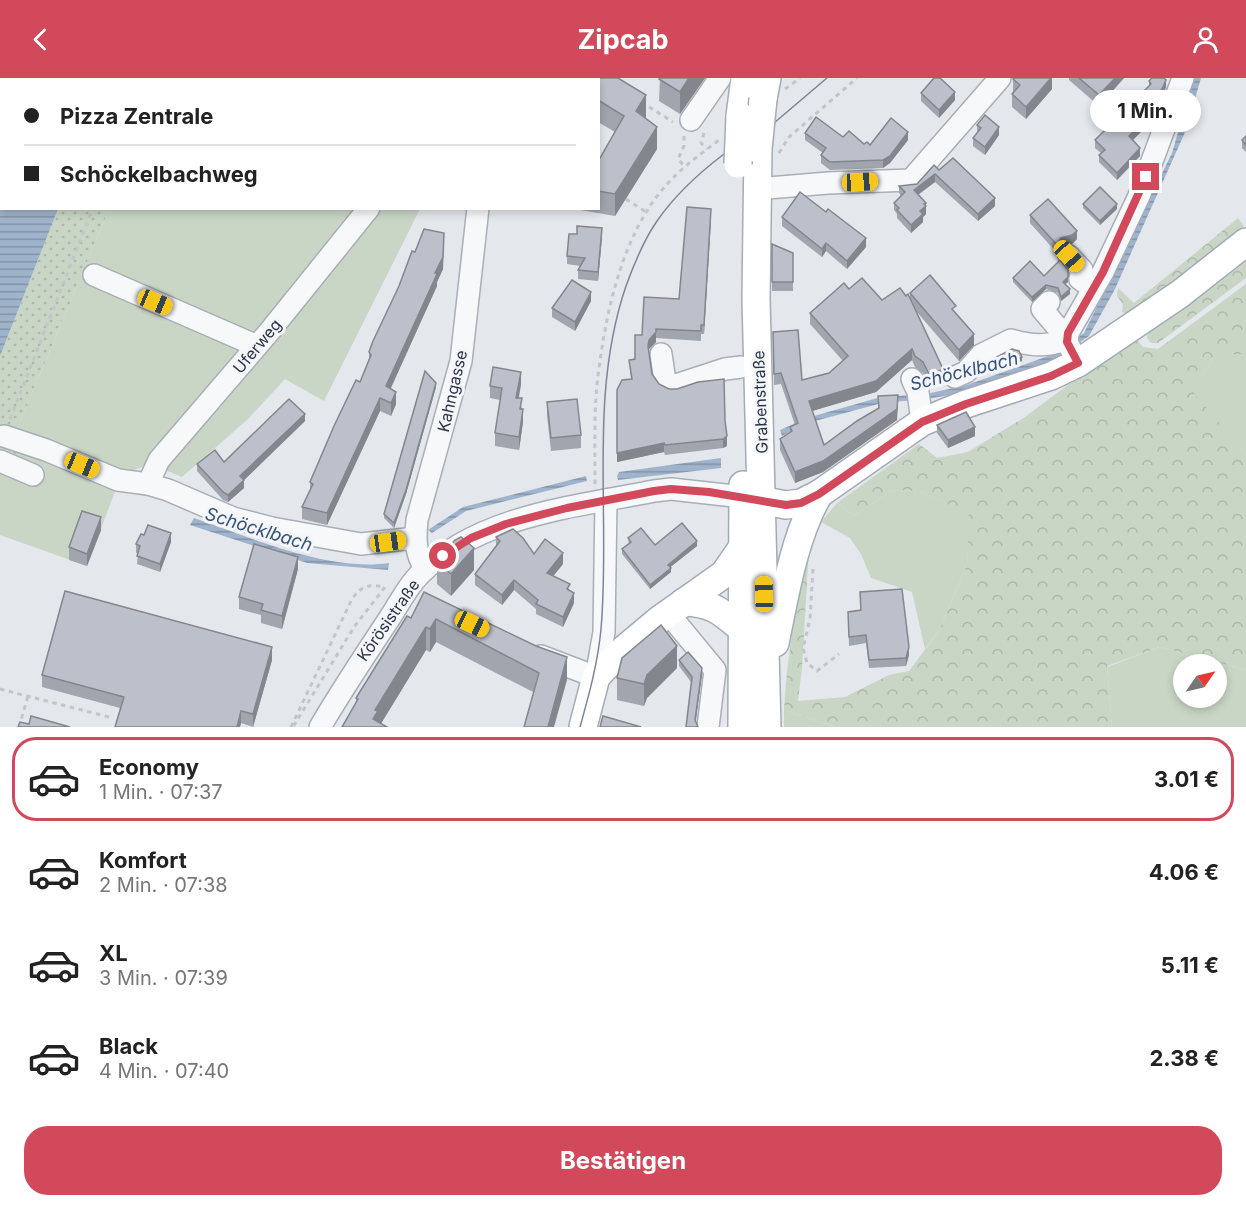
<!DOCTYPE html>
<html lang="de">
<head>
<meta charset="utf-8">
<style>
  body { margin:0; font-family:Inter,sans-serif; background:#f6f6f6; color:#222; height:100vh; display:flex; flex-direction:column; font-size:22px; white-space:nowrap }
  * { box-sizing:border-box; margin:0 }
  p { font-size:20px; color:#767676 }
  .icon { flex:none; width:33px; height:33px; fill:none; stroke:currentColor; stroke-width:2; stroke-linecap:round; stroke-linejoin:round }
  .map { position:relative; height:649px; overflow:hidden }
  .sheet { display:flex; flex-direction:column; background:#fff; flex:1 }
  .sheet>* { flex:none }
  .banner { position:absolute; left:0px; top:0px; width:600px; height:132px; box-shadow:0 3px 9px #0003; display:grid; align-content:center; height:132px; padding:0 24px; background:#fff }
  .needle { width:39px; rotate:56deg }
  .tools { position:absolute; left:1173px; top:576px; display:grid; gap:12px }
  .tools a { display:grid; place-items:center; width:54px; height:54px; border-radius:50%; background:#fff; box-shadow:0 3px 9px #0003; font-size:30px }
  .end { position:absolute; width:27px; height:27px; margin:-14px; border:8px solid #d1495b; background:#fff; box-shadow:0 0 0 3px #fff }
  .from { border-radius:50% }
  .bubble { position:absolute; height:42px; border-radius:21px; background:#fff; box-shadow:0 3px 9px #0003; font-size:20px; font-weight:700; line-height:42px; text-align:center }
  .car { position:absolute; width:18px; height:36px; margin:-18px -9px; border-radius:8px; box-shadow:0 0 4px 2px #0007; background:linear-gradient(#f5c518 24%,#345 0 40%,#f5c518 0 76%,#345 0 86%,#f5c518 0) }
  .banner b { display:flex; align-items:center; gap:21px; height:57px; font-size:22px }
  .banner b+b { border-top:2px solid #e0e0e0 }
  .banner i { width:15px; height:15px; background:#222 }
  ul { padding:10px 0 0; list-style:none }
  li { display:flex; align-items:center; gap:18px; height:84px; margin:0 12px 9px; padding:0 12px; border:3px solid transparent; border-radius:24px }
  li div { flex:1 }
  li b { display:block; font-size:22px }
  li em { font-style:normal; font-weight:700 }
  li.on { border-color:#d1495b }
  li>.icon { width:54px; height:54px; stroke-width:1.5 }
  .button { display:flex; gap:12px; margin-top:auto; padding:12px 24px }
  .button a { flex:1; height:69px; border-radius:24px; background:#d1495b; color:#fff; font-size:24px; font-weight:700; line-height:69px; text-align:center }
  header { display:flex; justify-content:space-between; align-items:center; height:78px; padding:0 24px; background:#d1495b; color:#fff; font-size:27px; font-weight:700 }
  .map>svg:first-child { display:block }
  .green { fill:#c9d6c5; fill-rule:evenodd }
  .forest { fill:url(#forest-crowns) }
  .park { fill:url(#park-dots) }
  .water { fill:url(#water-rules) }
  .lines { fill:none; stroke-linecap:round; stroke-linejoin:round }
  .minor-casing { stroke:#a9aeb7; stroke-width:24 }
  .major-casing { stroke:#a3abb8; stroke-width:30 }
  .path { stroke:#c2c5cb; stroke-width:3; stroke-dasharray:4.5 4.5; stroke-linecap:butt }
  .minor { stroke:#f7f8fa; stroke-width:21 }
  .major { stroke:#fff; stroke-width:27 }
  .tram { stroke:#7d8696; stroke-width:1.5 }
  .major-bridge-casing { stroke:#a3abb8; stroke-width:30; stroke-linecap:butt }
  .major-bridge { stroke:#fff; stroke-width:27 }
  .wall { fill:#a1a5ae }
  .shaded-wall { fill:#83868d }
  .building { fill:#bbc0ca; stroke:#83868d; stroke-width:1.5 }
  .route { stroke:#d1495b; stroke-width:8 }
  .labels { text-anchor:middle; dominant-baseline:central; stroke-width:6; stroke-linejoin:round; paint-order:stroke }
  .street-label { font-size:16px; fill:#2b3445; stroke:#f4f6f9 }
  .water-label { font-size:18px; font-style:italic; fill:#34527a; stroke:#f4f6f9 }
</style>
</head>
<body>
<header><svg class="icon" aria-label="back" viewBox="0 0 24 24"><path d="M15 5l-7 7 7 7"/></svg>Zipcab<svg class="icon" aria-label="person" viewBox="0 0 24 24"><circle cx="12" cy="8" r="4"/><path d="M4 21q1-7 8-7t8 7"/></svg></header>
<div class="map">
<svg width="1246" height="649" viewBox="0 0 1246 649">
  <defs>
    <pattern id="forest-crowns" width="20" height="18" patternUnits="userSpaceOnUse" patternTransform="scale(1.5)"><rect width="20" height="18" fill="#c9d6c5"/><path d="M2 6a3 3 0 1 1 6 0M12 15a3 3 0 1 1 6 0" fill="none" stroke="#adb8ab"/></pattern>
    <pattern id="park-dots" width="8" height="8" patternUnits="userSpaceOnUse" patternTransform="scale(1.5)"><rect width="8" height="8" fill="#c9d6c5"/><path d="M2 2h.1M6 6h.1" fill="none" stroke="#adb8ab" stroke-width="1.8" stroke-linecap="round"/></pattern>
    <pattern id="water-rules" width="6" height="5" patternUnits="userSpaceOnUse" patternTransform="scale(1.5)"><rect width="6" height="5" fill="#9fb4cc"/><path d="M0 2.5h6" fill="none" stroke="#8293a7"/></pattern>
  </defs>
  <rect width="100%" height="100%" fill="#e4e7ec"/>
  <!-- green -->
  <g class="green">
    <polygon points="162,0 468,0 469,2 161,2"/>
    <polygon points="109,131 420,131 324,323 285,301 248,341 182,399 150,386 134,392 128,398 16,354"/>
    <polygon points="1216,276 1246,276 1246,376 1191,314"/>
    <polygon points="19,372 117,408 87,488 0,457 0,392"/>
    <polygon points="892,412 919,413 970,436 967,487 939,553 925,571 912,514 871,500 861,476 850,460 821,444 837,425 854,438"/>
    <path d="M1160 569 1246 592V649H1112L1107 589ZM1184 586H1216V620H1184Z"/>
    <polygon points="784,632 835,649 784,649"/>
  </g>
  <!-- forest -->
  <g class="forest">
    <polygon points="1238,140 1244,148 1128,237 1122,234 1123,226 1117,218 1118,210 1134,225"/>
    <polygon points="1246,181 1246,200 1158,265 1151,265 1147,260 1148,254"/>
    <path d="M1246 206V276H1216L1192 313 1246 376V592L1160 569 1107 588 1112 649H835L784 632C787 576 797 523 808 468L809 470 802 590 798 623 845 619 889 597 909 593 939 553 967 487 969 436 919 413 892 412 854 438 837 425 919 366 937 380 968 374 1025 339 1077 300 1129 252 1143 269 1158 271Z"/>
  </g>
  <!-- park -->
  <polygon class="park" points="58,131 109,131 16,354 19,372 0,392 0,278"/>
  <!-- water -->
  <g class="water">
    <polygon points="0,0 109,0 2,2 2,130 58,131 0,278"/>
    <polygon points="1194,0 1201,0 1186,52 1115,211 1089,258 1052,283 968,314 926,321 882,325 804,346 782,358 780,352 807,340 881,319 926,316 967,307 1051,277 1084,255 1172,75"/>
    <polygon points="721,380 721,390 618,402 617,398 619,394"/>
    <polygon points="586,398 587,403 466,433 432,455 428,452 463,429"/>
    <path d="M194 440C252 460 328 494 389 485L388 492 307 485 190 447Z"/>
  </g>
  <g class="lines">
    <defs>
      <g id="minor">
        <polyline points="470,2 471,0"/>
        <polyline points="513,2 514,0"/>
        <polyline points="691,42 720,0"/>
        <polyline points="757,111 828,105 911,102 1000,0"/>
        <polyline points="1069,178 1082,192 1080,201 1093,211"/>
        <polyline points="94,197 257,268"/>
        <polyline points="1049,224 1042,231 1058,250 1068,255"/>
        <polyline points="661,276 665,303 668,306 673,308 725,291 741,289"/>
        <polyline points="1078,285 1067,264 1068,255 1103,194 1139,118 1183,0"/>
        <path d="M955 299 966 294 981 277 1011 262C1032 268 1048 269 1067 261"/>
        <polyline points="912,301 918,314 922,344"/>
        <polyline points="4,358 46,372 118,402 148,406 168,412 233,440 272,450 361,466 415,460"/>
        <polyline points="0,383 33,397"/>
        <polyline points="148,406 159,382 269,254 369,130"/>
        <path d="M425 491C415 474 415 461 417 442L461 283 478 130"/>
        <polyline points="668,535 715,592 708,649"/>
        <polyline points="541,578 596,599 604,554 606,422"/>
        <path d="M320 649C342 612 365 577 389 541 399 526 407 509 420 496 481 437 574 429 654 413L671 411 743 419"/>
      </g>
      <g id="major">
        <polyline points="763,21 767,0"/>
        <polyline points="740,38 745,0"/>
        <polyline points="758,71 756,221 767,649"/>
        <polyline points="743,419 786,427 801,425 819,416 922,344 966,326 1051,298 1078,285 1180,216 1246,164"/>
        <path d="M684 524C712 525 721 533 742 551"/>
        <path d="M775 565C785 517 794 458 819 416"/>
        <polyline points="583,649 596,599 616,578 659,542 724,496 742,470"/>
        <polyline points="742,649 743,407"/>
      </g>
    </defs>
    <!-- minor casing -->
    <use href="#minor" class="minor-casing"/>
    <!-- major casing -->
    <use href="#major" class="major-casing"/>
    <!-- path -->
    <g class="path">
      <polyline points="144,2 145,0"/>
      <polyline points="785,11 800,0"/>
      <polyline points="649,29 673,44"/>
      <polyline points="704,55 701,65 707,71"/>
      <polyline points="684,58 684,68 678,81 685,89"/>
      <polyline points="779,75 789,59 857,0"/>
      <polyline points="626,121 646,134"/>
      <polyline points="10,341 93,130"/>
      <path d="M595 406C595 373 594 339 597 306 605 238 621 154 670 103 684 88 702 75 719 62"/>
      <polyline points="813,491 810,541 803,570 807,585 817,593 839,576"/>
      <polyline points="0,611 109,639"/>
      <polyline points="19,649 28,618"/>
      <path d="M291 649 352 521C362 507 369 506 385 509L354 549 293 649"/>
    </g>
    <!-- minor -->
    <use href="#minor" class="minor"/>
    <!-- major -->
    <use href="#major" class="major"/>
    <!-- tram -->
    <g class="tram">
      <polyline points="774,45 827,0"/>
      <path d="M580 649C589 617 598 584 601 551 611 437 588 319 626 208 634 186 643 163 657 143 675 117 699 95 724 76"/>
    </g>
    <defs>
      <g id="major-bridge">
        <polyline points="758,71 763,21"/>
        <polyline points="738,86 740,38"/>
      </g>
    </defs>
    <!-- major-bridge casing -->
    <use href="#major-bridge" class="major-bridge-casing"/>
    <!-- major-bridge -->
    <use href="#major-bridge" class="major-bridge"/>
  </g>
  <!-- wall -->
  <g class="wall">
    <polygon points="533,0 618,0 646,39 645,40 657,71 615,138 569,130 598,130 598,80 600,80 615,54 598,44 598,2 533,2"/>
    <polygon points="660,0 705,0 680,36 659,23"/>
    <polygon points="1052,0 1052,11 1026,41 1012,29 1012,16 1014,14 1013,13 1013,1"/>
    <polygon points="1069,0 1124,0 1099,28 1069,2"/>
    <polygon points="1149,3 1166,9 1162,19 1160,21 1160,24 1156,36 1152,40 1152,43 1132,62 1140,78 1117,102 1099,84 1099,77 1101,75 1095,70 1095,62 1149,8"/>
    <polygon points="921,15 955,22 939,40 921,23"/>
    <polygon points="977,47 999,57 985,77 973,68 973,60 977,55"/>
    <polygon points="805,55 843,59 870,67 908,62 890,85 883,90 830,92 821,85 821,77 823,75 805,62"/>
    <polygon points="1246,58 1246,74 1242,70 1242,62"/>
    <polygon points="939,92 995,128 978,143 935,104 918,116 926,125 926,136 923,139 923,144 911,155 897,140 897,136 894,132 894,125 901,118 899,115 899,108 917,106"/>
    <polygon points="1083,126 1117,131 1100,147 1083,130"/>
    <polygon points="1030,137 1077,161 1072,166 1061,168 1057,175 1030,145"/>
    <polygon points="782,139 866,169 847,191 826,173 822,179 782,148"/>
    <polygon points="711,140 704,256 701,256 701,263 656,260 656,264 649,271 649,273 652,296 659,306 725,343 727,368 723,370 665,377 664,374 617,384 631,301 629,282 635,281 642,257 679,221"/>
    <polygon points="602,159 598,203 578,201 578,192 580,188 567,186 567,178"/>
    <polygon points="772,166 793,175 793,213 772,213"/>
    <polygon points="444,168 443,191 437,204 437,208 390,311 396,326 391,338 380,333 327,447 302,441 302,429 310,413 310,404 360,304 369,282 369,274 415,174"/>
    <polygon points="1068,192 1068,204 1065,206 1070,216 1061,223 1058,215 1046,211 1032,224 1013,204 1013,200 1044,198"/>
    <polygon points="849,211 882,222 906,218 910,219 910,215 956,236 974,267 959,283 916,233 943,302 930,309 923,295 915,289 912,282 876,314 812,333 824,367 878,330 878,318 898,328 897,342 823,394 795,405 780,372 780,361 790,355 790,349 795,347 781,306 774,307 773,254 802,302 829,295 843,283 810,246 810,235"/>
    <polygon points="591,223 575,253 552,239 552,230"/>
    <polygon points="521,306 519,320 522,331 523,344 519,372 495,368 495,355 500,322 490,320 490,308"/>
    <polygon points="436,309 406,416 394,450 384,440 384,436"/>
    <polygon points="547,324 581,357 581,370 551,373 547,337"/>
    <polygon points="305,343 244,402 244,410 228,424 223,422 197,393 197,386 224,384"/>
    <polygon points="937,347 975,358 948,370 937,355"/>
    <polygon points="101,452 87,488 69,482 69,469"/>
    <polygon points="144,457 171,464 160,494 137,486 138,475 136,475 136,466"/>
    <polygon points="496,459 534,476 563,486 553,498 570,512 574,525 563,549 536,536 536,531 514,512 502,527 475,507 475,496 496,468"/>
    <polygon points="628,460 655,467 697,468 670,489 671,494 650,511 622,476 622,471 629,466"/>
    <polygon points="437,483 474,492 451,518 437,506"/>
    <polygon points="298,491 282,551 261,545 261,537 239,531 239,519"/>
    <polygon points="424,514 567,602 533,614 436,564 430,574 426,572 381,645 342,649 356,624 356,620 411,540"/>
    <polygon points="860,514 909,577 906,588 869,590 866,565 849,568 848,534 860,532"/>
    <polygon points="272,582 253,649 241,645 240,649 115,649 120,630 42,609 42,597"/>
    <polygon points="679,582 702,596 696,643 686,649 691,604 679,588"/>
    <polygon points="677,590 647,620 644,628 617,622 617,600"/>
  </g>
  <!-- shaded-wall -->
  <g class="shaded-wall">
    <polygon points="689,0 705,0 680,36 680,14"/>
    <polygon points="1051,0 1052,0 1052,11 1026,41 1026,29"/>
    <polygon points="1115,0 1124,0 1099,28 1099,17"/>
    <polygon points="1166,2 1166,9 1162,19 1160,21 1160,24 1156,36 1152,40 1152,43 1129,66 1129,58 1150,34 1159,15"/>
    <polygon points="955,14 955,22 939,40 939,32"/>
    <polygon points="646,17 646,39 636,56 636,33"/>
    <polygon points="657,49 657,71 615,138 615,116"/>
    <polygon points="999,49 999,57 985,77 985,69"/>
    <polygon points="908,54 908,62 890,85 883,90 883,82"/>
    <polygon points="1140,70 1140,78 1117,102 1117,95"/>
    <polygon points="935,96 935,104 914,120 914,112"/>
    <polygon points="995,120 995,128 978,143 978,136"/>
    <polygon points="926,125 926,136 923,139 923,144 911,155 911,147"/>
    <polygon points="1117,126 1117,131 1100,147 1100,143"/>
    <polygon points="711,131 711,140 704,256 704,247"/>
    <polygon points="602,150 602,159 598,203 598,194"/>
    <polygon points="1077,153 1077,161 1072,166 1061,168 1057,175 1057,167 1061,160"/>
    <polygon points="444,155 443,191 437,204 437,208 386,321 386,308 435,195"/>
    <polygon points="866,160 866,169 847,191 847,183"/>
    <polygon points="826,165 826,173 822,179 822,171"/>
    <polygon points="1068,199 1068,204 1063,208 1063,204"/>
    <polygon points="1046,207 1046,211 1032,224 1032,219"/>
    <polygon points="1070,211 1070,216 1061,223 1061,219"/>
    <polygon points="591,214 591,223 575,253 575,244"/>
    <polygon points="656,254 656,264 649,271 648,277 649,262"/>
    <polygon points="974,256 974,267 959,283 959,272"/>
    <polygon points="912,271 912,282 876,314 809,334 809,323"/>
    <polygon points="1022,279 1022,283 989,296 989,292"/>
    <polygon points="943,291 943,302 930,309 930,298"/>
    <polygon points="521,294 521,306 516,332 516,320"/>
    <polygon points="436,305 436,309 406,416 394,450 394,445"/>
    <polygon points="396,314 396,326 391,338 391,325"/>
    <polygon points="898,317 897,342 823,394 795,405 795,394"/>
    <polygon points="380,320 380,333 327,447 327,435"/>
    <polygon points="523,331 523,344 519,372 519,359"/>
    <polygon points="305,336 305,343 240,406 240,398"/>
    <polygon points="975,349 975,358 948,370 948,362"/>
    <polygon points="727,358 727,368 723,370 723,361"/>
    <polygon points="664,365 664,374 617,384 617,375"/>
    <polygon points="244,402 244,410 228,424 228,417"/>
    <polygon points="101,439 101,452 87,488 87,476"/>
    <polygon points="171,455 171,464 160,494 160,486"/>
    <polygon points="697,463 697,468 668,491 668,487"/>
    <polygon points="474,470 474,492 451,518 451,496"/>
    <polygon points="563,475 563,486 547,506 547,495"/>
    <polygon points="298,479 298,491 282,551 282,538"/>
    <polygon points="671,490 671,494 650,511 650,507"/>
    <polygon points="514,502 514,512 502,527 502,517"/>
    <polygon points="574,515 574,525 563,549 563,539"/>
    <polygon points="436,541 436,564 430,574 430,551"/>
    <polygon points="426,549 426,572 379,649 373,641 375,632"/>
    <polygon points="677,568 677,590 647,620 644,628 644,606 647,597"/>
    <polygon points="272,569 272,582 253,649 253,636"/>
    <polygon points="909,569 909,577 906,588 906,580"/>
    <polygon points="567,579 567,602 554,649 548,649"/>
    <polygon points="702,590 702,596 695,647 695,642"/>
    <polygon points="241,633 241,645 240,649 237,649"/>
  </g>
  <!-- building -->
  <g class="building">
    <polygon points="565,0 618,0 646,17 636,33 657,49 615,116 598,113 598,80 600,80 624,38 598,22 598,2 567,2"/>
    <polygon points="660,0 689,0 680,14 659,1"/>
    <polygon points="934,0 940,0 955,14 939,32 921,15"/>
    <polygon points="1014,0 1051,0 1026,29 1012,16 1020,7 1013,1"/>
    <polygon points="1079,0 1115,0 1099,17"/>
    <polygon points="1152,0 1164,0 1166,2 1162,11 1159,15 1160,17 1156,28 1150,34 1152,35 1129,58 1140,70 1117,95 1099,77 1105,72 1095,62 1151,6 1149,3"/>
    <polygon points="985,37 999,49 985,69 973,60 981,50 977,47"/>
    <polygon points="816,39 843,59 849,53 864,66 867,64 870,67 891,40 908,54 890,78 883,82 830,84 821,77 826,70 805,55"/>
    <polygon points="1246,58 1246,67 1242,62"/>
    <polygon points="953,80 995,120 978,136 935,96 914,112 926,125 924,126 926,128 920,133 923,136 911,147 897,132 899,130 894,125 905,114 899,108 917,106 934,87 939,92"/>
    <polygon points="1100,109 1117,126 1100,143 1083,126"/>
    <polygon points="800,114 826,134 828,131 866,160 847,183 826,165 822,171 782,139"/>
    <polygon points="1048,121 1077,153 1072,157 1061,160 1057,167 1030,137"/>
    <polygon points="687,129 711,131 704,247 701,247 701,253 656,251 656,254 649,262 648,268 652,296 659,306 669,311 677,311 698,304 724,301 725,343 727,358 723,361 665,367 664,365 617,375 617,312 622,302 632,301 629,282 635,281 635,257 642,257 644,219 679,221"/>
    <polygon points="577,148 602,150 598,194 578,192 585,180 567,178 569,156 577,156"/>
    <polygon points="424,151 444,155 443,179 435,195 437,196 386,308 396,314 391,325 380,320 327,435 302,429 313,406 310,404 334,348 356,302 360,304 371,277 369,274 373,263 399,208 412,173 415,174"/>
    <polygon points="772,166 793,175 793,204 772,204"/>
    <polygon points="1060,182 1068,192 1068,199 1063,204 1070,211 1061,219 1058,210 1046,207 1032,219 1013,200 1030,183 1044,198"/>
    <polygon points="930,197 956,228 952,231 974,256 959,272 910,215"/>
    <polygon points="862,200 882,222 900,210 906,218 908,216 943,291 930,298 923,284 915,278 912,271 876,303 809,323 824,367 857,343 879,330 878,318 898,317 897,331 823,383 795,394 780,361 792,353 790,349 798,345 781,295 774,296 773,254 798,252 802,302 829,295 848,278 810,235 844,205 849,211"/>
    <polygon points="572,202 591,214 575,244 552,230"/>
    <polygon points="1012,271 1019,273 1022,279 989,292 987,285 989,283"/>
    <polygon points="493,289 521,294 516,320 522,320 520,331 523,331 519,359 495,355 502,310 490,308"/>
    <polygon points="425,293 436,305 406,412 394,445 384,436"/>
    <polygon points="289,321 305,336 240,398 244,402 228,417 223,414 197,386 215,372 224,384"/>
    <polygon points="577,321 581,357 551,360 547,324"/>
    <polygon points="966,334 975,349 948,362 937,347"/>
    <polygon points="82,433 101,439 87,476 69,469"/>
    <polygon points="682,445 697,463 668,487 671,490 650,507 622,471 631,464 628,460 641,450 655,467"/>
    <polygon points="148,447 171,455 160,486 137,478 140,468 136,466 141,456 144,457"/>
    <polygon points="513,451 523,460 534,476 545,461 563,475 547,495 570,506 567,511 574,515 563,539 536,526 538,522 514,502 502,517 475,496 500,463 496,459"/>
    <polygon points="461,459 474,470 451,496 437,483 455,462"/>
    <polygon points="254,466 298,479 282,538 261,532 263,526 239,519"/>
    <polygon points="902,511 909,569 906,580 869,582 866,557 849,559 848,534 861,532 860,514"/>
    <polygon points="65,513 272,569 253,636 241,633 237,649 115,649 124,619 42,597"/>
    <polygon points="424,514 536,568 567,579 548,649 524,649 539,595 436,541 430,551 426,549 375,632 378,633 373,641 387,649 342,649 358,621 356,620 407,538 411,540"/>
    <polygon points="661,547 677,568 647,597 644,606 617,600 622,580"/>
    <polygon points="688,574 702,590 695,642 698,649 686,649 692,599 679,582"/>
    <polygon points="31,638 70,649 18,649 20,644 29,646"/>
    <polygon points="603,638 641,649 600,649"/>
  </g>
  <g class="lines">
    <!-- route -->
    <polyline class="route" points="443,478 471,460 506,446 567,430 654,413 671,411 709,414 786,427 801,425 819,416 922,344 966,326 1051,298 1078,285 1067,264 1068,255 1103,194 1146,99"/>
  </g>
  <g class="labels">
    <!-- street labels -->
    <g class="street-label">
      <text transform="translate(257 268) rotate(-50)">Uferweg</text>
      <text transform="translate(452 313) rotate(-77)">Kahngasse</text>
      <text transform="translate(760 324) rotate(-92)">Grabenstraße</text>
      <text transform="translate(388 542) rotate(-55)">Körösistraße</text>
    </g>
    <!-- water labels -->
    <g class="water-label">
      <text transform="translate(964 293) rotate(-14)">Schöcklbach</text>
      <text transform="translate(259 451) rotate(17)">Schöcklbach</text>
    </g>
  </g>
</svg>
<div class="tools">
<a><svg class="needle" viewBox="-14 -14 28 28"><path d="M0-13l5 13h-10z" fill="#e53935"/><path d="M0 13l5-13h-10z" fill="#767676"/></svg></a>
</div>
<i class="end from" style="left:443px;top:478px"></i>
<i class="end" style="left:1146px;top:99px"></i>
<div class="bubble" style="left:1090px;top:12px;width:111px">1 Min.</div>
<i class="car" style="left:860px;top:104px;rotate:87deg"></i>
<i class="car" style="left:1069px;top:178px;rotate:138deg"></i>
<i class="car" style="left:155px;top:224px;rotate:113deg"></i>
<i class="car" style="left:82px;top:387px;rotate:112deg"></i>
<i class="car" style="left:388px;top:464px;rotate:82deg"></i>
<i class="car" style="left:764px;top:516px;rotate:359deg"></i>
<i class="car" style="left:472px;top:546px;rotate:115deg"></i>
<div class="banner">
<b><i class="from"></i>Pizza Zentrale</b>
<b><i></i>Schöckelbachweg</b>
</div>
</div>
<section class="sheet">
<ul>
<li class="on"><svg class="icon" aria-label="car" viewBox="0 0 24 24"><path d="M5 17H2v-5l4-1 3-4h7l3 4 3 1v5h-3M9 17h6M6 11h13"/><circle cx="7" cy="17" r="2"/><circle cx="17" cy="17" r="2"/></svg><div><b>Economy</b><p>1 Min. · 07:37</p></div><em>3.01 €</em></li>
<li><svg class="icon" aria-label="car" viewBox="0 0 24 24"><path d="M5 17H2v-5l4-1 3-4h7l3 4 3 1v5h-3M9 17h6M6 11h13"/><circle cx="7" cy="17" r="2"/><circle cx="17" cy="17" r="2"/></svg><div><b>Komfort</b><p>2 Min. · 07:38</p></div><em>4.06 €</em></li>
<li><svg class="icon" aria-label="car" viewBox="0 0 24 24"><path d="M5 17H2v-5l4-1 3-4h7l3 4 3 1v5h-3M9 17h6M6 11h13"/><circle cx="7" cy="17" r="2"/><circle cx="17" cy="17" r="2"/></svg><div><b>XL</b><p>3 Min. · 07:39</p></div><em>5.11 €</em></li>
<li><svg class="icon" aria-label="car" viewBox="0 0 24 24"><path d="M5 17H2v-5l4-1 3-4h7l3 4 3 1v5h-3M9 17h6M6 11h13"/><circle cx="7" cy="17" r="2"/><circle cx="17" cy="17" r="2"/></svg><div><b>Black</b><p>4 Min. · 07:40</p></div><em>2.38 €</em></li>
</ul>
<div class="button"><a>Bestätigen</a></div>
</section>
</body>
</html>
